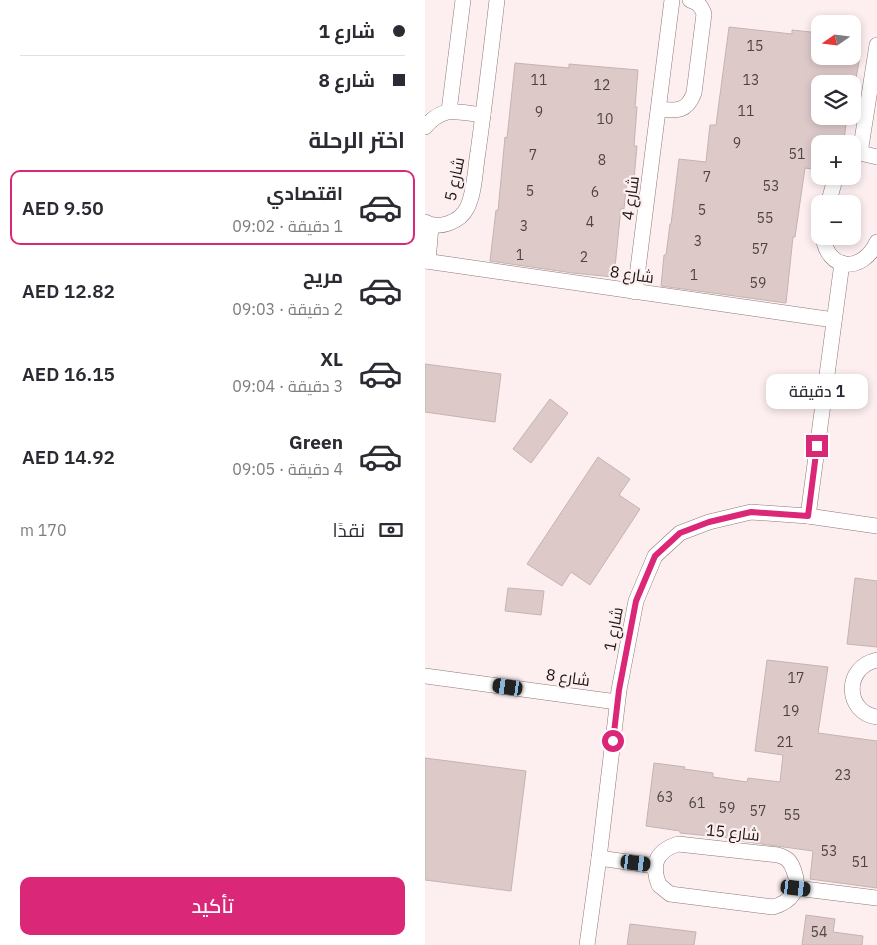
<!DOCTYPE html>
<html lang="ar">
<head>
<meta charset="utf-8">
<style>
  body { margin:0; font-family:"IBM Plex Sans",Cairo,sans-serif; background:#f2f2f3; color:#2b2b33; direction:rtl; height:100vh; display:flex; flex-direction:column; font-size:19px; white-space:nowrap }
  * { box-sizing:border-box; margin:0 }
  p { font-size:16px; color:#7c7c81 }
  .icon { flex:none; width:28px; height:28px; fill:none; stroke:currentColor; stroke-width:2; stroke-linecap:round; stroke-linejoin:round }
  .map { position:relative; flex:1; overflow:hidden; direction:ltr }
  .sheet { display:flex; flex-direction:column; background:#fff; width:425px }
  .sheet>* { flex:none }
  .banner { display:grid; align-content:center; height:110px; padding:0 20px; background:#fff }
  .needle { width:32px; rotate:256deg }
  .tools { position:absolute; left:386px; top:15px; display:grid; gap:10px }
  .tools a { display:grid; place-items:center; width:50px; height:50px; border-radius:10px; background:#fff; box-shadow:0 2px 8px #0003; font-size:25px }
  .end { position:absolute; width:22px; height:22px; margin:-11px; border:6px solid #db2777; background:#fff; box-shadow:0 0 0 2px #fff }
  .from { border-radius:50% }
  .bubble { position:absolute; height:35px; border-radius:10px; background:#fff; box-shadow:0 2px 8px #0003; font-size:16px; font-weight:600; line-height:35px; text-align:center; direction:rtl }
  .car { position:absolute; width:15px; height:30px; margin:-15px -8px; border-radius:6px; box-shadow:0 0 4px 1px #0007; background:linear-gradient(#222 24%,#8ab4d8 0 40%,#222 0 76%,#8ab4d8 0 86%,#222 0) }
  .banner b { display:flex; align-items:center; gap:18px; height:48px; font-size:19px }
  .banner b+b { border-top:1px solid #e1e1e2 }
  .banner i { width:12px; height:12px; background:#2b2b33 }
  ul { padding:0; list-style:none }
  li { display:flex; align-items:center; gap:15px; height:75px; margin:0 10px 8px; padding:0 10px; border:2px solid transparent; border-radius:10px }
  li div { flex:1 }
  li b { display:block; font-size:19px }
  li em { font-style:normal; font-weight:600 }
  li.active { border-color:#db2777 }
  li>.icon { width:45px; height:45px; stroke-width:1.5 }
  h2 { padding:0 20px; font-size:22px; line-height:60px }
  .pay { display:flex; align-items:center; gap:12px; height:55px; padding:0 20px; font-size:19px }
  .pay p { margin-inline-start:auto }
  .primary-button { display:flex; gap:10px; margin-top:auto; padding:10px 20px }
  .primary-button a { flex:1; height:58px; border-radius:10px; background:#db2777; color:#fff; font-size:20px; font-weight:600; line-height:58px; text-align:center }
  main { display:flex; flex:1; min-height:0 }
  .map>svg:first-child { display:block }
  .building { fill:#dec9c9; stroke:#c7b2b2 }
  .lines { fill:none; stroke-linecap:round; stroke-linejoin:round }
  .minor-casing { stroke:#8c7979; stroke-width:16 }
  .minor { stroke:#fff; stroke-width:15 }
  .route { stroke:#db2777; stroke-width:6 }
  .labels { text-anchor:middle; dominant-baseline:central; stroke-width:4.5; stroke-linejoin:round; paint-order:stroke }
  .number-label { font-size:14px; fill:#4f4444 }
  .street-label { font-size:16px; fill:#1f1717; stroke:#fdefef }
</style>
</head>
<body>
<main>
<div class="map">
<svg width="452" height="945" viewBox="0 0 452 945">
  <rect width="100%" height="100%" fill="#fdefef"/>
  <!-- building -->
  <g class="building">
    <polygon points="304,27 367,34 367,30 395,33 395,56 435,56 430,84 395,84 395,116 422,116 419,140 412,140 412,144 395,144 395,170 380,168 370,237 368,237 361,303 236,286 239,255 241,255 245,224 246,224 254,159 281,162 285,125 291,125"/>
    <polygon points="90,63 144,68 144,64 213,70 210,107 212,107 209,146 212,146 209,179 202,179 199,209 196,208 189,277 148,273 65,261 71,210 73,211 80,137 82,138"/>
    <polygon points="0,364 76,374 70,422 0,412"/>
    <polygon points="125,399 143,413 106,463 88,449"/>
    <polygon points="173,457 205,479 194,495 215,509 165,585 146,572 137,586 102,564"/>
    <polygon points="430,578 452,581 452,647 422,644"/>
    <polygon points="83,588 119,591 116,615 80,611"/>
    <polygon points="342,660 403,667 393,733 452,741 452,888 385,879 388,851 315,841 315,839 255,833 255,831 221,826 229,763 260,767 259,769 288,773 288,777 322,782 323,778 355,782 358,755 330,751"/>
    <polygon points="0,758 101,771 86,891 0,880"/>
    <polygon points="381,915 410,919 408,932 438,936 437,945 377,945"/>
    <polygon points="205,924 271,932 269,945 202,945"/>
  </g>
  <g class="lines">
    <defs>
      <g id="minor">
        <path d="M234 109C252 111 262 112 269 93L279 14C276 5 273 3 265 0"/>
        <polyline points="24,111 38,0"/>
        <path d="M0 127C19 105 32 112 58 115"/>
        <polyline points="435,153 452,45"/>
        <polyline points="428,158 435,153 452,157"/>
        <polyline points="403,204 411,176"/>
        <path d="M0 222C14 230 35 222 42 208 50 192 50 169 53 152 60 101 66 51 72 0"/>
        <path d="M398 236C402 271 437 274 452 242"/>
        <polyline points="0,261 409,320"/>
        <polyline points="3,261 6,226"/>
        <polyline points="210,292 247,0"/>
        <polyline points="383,516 417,263"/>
        <path d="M452 660C418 667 420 713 452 717"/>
        <polyline points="0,676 192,702"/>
        <path d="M253 844 353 855C356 856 361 858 363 860 366 863 368 868 369 871 376 890 366 902 348 907L245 894 234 885C226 864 231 851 253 844Z"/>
        <polyline points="174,858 230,866"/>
        <polyline points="371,888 452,898"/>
        <polyline points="162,945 174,858 194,690 211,601 230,556 255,533 284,522 326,512 383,516 452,526"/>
      </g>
    </defs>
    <!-- minor casing -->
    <use href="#minor" class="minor-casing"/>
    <!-- minor -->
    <use href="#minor" class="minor"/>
  </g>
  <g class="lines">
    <!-- route -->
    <polyline class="route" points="188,741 194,690 211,601 230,556 255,533 284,522 326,512 383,516 392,446"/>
  </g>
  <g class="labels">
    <!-- number labels -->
    <g class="number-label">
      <text x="330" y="46">15</text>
      <text x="114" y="80">11</text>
      <text x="326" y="80">13</text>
      <text x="177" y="85">12</text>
      <text x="321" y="111">11</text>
      <text x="114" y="112">9</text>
      <text x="180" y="119">10</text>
      <text x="312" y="143">9</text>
      <text x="372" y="154">51</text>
      <text x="108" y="155">7</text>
      <text x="177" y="160">8</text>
      <text x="282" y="177">7</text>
      <text x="346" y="186">53</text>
      <text x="105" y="191">5</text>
      <text x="170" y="192">6</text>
      <text x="277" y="210">5</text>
      <text x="340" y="218">55</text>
      <text x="165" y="222">4</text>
      <text x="99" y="226">3</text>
      <text x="273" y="241">3</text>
      <text x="335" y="249">57</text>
      <text x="95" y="255">1</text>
      <text x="159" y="257">2</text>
      <text x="269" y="275">1</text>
      <text x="333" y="283">59</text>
      <text x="371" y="678">17</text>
      <text x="366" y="711">19</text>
      <text x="360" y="742">21</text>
      <text x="418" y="775">23</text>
      <text x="240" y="797">63</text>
      <text x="272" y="803">61</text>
      <text x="302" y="808">59</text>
      <text x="333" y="811">57</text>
      <text x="367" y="815">55</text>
      <text x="404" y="851">53</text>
      <text x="435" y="862">51</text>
      <text x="394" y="932">54</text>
    </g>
    <!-- street labels -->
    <g class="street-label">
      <text transform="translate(29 179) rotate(-78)">شارع 5</text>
      <text transform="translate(205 198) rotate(-82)">شارع 4</text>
      <text transform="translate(207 274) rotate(8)">شارع 8</text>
      <text transform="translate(188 629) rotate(-79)">شارع 1</text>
      <text transform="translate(143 677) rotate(8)">شارع 8</text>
      <text transform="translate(308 832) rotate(6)">شارع 15</text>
    </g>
  </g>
</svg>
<div class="tools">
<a><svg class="needle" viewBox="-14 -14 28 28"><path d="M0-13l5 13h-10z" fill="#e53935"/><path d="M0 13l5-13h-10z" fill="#7c7c81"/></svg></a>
<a><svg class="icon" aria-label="layers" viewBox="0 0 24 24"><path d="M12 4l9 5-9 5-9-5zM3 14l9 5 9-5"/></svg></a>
<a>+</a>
<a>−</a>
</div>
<i class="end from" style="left:188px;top:741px"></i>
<i class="end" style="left:392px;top:446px"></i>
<div class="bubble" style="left:341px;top:374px;width:102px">1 دقيقة</div>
<i class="car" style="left:83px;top:687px;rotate:278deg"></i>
<i class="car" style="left:211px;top:863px;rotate:97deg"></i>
<i class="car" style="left:371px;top:888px;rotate:97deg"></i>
</div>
<section class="sheet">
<div class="banner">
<b><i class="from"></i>شارع 1</b>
<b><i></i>شارع 8</b>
</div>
<h2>اختر الرحلة</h2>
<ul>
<li class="active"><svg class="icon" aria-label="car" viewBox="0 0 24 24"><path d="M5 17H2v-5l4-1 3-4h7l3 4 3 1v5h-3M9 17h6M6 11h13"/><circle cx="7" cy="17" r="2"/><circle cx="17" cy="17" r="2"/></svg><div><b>اقتصادي</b><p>1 دقيقة · 09:02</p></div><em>AED 9.50</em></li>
<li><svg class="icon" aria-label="car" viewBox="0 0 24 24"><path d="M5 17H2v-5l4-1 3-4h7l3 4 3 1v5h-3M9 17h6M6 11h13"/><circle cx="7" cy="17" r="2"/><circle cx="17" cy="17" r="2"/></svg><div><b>مريح</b><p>2 دقيقة · 09:03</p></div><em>AED 12.82</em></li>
<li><svg class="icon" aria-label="car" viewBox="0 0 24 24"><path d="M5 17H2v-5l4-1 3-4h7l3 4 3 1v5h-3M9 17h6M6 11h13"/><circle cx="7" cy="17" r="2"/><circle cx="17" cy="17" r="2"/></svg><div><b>XL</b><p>3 دقيقة · 09:04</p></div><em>AED 16.15</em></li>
<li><svg class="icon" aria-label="car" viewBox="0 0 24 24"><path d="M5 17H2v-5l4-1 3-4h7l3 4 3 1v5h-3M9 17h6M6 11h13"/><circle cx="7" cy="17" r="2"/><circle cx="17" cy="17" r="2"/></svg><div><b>Green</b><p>4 دقيقة · 09:05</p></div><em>AED 14.92</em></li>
</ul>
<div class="pay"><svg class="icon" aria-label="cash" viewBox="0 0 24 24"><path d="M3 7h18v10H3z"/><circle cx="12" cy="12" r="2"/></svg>نقدًا<p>170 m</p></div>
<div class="primary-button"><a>تأكيد</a></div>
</section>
</main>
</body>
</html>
